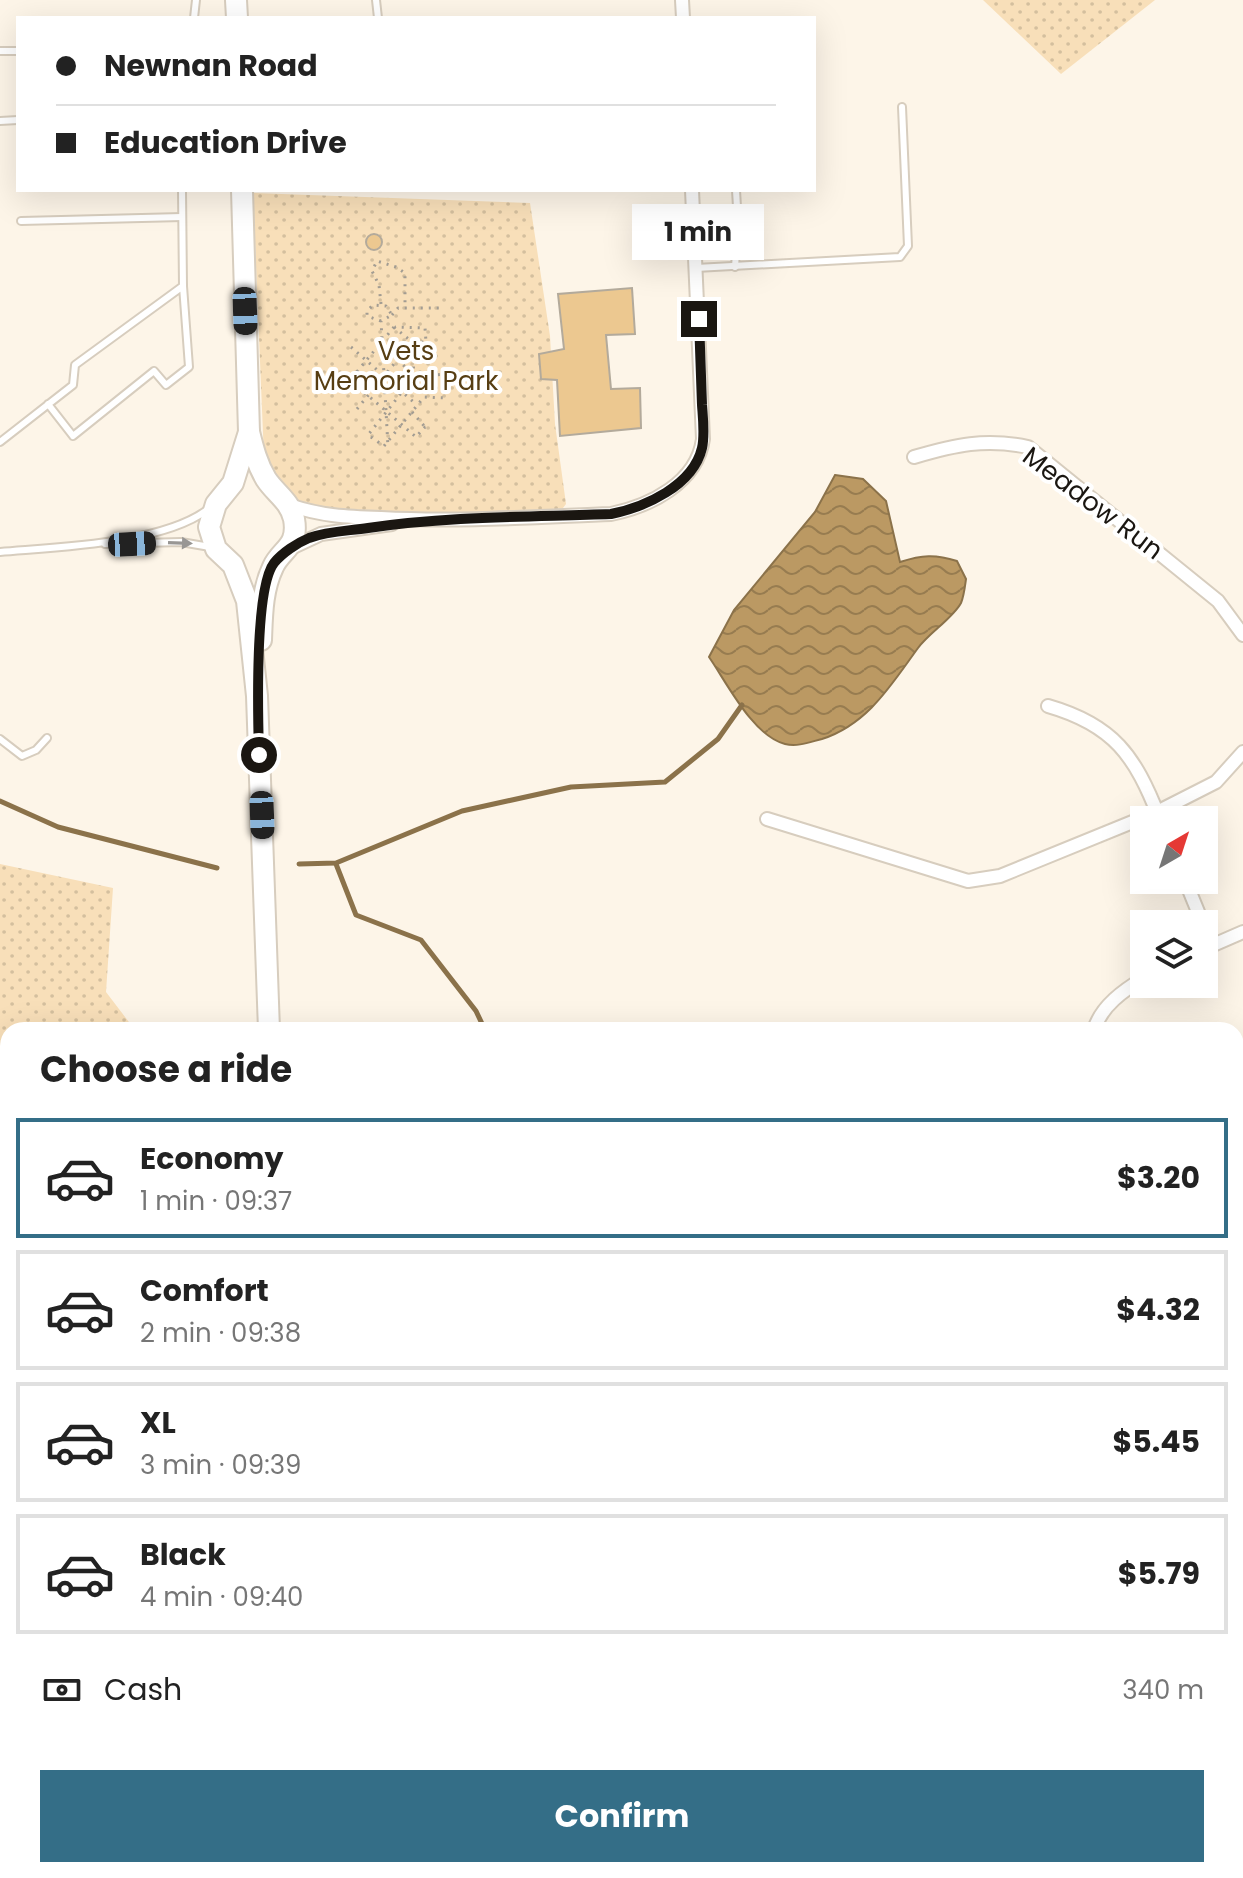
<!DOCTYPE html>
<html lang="en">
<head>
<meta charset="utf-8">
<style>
  body { margin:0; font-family:Poppins,sans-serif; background:#f6f6f6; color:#222; height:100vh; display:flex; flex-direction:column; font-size:30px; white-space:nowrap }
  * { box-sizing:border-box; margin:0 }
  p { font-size:26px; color:#767676 }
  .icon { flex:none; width:44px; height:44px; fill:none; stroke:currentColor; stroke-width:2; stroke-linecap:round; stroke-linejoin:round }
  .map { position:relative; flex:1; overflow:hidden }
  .drawer { position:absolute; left:0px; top:1022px; width:1244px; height:856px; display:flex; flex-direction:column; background:#fff; border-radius:24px 24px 0 0; box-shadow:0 8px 32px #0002 }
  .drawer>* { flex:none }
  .banner { position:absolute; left:16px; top:16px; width:800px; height:176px; border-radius:0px; box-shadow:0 8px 32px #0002; display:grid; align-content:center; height:176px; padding:0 40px; background:#fff }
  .needle { width:52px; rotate:39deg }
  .buttons { position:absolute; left:1130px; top:806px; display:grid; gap:16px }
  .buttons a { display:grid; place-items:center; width:88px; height:88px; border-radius:0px; background:#fff; box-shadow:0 8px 32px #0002; font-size:40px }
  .end { position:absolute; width:36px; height:36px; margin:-18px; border:10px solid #1a1611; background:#fff; box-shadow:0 0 0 4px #fff }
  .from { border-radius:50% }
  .bubble { position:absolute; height:56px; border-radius:0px; background:#fff; box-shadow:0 8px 32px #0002; font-size:26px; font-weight:700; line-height:56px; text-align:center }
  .car { position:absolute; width:24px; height:48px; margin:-24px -12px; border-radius:10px; box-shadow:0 0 6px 2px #0007; background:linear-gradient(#222 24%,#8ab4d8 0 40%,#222 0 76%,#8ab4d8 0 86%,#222 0) }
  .banner b { display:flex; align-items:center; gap:28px; height:76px; font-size:30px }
  .banner b+b { border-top:2px solid #e0e0e0 }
  .banner i { width:20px; height:20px; background:#222 }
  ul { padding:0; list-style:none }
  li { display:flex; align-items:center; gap:24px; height:120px; margin:0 16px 12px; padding:0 24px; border:4px solid #e0e0e0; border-radius:0px }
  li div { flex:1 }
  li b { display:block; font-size:30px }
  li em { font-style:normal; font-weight:700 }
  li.selected { border-color:#346e87 }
  li>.icon { width:72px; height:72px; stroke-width:1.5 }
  h2 { padding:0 40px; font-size:36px; line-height:96px }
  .pay { display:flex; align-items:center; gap:20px; height:88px; padding:0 40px; font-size:30px }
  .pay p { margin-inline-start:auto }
  .button { display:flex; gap:16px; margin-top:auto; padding:16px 40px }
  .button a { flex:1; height:92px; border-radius:0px; background:#346e87; color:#fff; font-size:32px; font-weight:700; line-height:92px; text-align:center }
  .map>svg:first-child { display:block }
  .park { fill:url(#park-dots) }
  .water { fill:url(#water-waves); stroke:#8b724a; stroke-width:2 }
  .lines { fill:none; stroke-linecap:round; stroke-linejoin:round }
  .stream { stroke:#8b724a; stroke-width:5 }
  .building { fill:#ecc890; stroke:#b3aa9b; stroke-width:2 }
  .lane-casing { stroke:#d7cdbe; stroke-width:10 }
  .street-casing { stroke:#d7cdbe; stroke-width:16 }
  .primary-casing { stroke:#d7cdbe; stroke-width:24 }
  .path { stroke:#a29c92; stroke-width:3; stroke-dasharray:2 6; stroke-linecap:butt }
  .lane { stroke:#fff; stroke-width:6 }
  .street { stroke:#fff; stroke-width:12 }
  .primary { stroke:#fff; stroke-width:20 }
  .oneway { fill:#989694 }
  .route { stroke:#1a1611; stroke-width:10 }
  .labels { text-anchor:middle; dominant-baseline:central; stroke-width:8; stroke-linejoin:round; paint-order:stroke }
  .park-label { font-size:26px; fill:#573e13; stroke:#fff }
  .street-label { font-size:26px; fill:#1a1611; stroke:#fff }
</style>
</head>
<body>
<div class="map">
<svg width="1243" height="1878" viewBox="0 0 1243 1878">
  <defs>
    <pattern id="park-dots" width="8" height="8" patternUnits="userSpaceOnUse" patternTransform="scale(2)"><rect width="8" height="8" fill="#f8dfb9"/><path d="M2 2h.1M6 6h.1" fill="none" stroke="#d4bf9e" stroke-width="1.8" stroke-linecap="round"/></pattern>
    <pattern id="water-waves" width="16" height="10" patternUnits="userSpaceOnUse" patternTransform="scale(2)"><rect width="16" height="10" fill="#bb9963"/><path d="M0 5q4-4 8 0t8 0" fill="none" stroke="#977c50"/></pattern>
  </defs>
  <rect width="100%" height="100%" fill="#fdf5e8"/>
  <!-- park -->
  <g class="park">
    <polygon points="983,0 1155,0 1061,74"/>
    <polygon points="253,193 530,203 550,336 555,424 566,504 557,516 341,511 317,507 296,501 280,487 264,457"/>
    <polygon points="0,864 113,888 106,992 135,1030 8,1030 8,1870 131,1870 128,1878 0,1878"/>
  </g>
  <!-- water -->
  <path class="water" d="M835 475 863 479 886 501 900 562C922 555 935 554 957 561L966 579C965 586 964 596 961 603 953 618 929 633 918 648 891 685 868 724 822 739 810 742 798 747 785 744 753 736 727 683 709 657L734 610 815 512Z"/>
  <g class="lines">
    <!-- stream -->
    <g class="stream">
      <polyline points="0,801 58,827 217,868"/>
      <polyline points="299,864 336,863 462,811 571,787 665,782 718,739 742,705"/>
      <polyline points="336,864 356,915 421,940 476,1011 485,1030"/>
    </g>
  </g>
  <!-- building -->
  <g class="building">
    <circle cx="374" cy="242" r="8"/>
    <polygon points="632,288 635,334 606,335 611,389 640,388 641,428 560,436 557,380 541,379 539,354 564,349 558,294"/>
  </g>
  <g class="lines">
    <defs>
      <g id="lane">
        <polyline points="376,0 378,18"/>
        <polyline points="194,18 196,0"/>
        <polyline points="0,51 18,51"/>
        <polyline points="0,121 18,120"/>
        <polyline points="182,190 183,286"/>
        <polyline points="21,221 182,217"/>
        <polyline points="735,267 738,224 736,190"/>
        <polyline points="696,268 900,257 908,246 902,107"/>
        <polyline points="0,442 73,385 75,365 183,286 189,367 166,385 154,371 73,436 48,404"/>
        <polyline points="105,544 181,542 210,547"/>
        <path d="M0 552C57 547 161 544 207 510"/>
        <polyline points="0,739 22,756 36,750 47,738"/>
        <polyline points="0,1515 8,1516"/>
      </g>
      <g id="street">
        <polyline points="682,0 683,18"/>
        <path d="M914 457C955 445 985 438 1028 447L1218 601 1243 635"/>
        <path d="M289 505C322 516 346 517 381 518 457 522 534 517 611 514 650 506 697 483 703 439L692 190"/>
        <polyline points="291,548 321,534 392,524"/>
        <path d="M1048 706C1114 725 1135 756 1159 817"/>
        <polyline points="767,819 968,881 1000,876 1157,812 1216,782 1243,752"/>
        <polyline points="1185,880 1203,924"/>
        <polyline points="1204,949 1243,932"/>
        <path d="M1094 1030C1101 1006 1124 990 1144 978"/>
        <polyline points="1236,1216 1243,1224"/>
        <polyline points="1236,1341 1243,1329"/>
        <polyline points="459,1870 459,1878"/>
        <polyline points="751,1878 757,1870"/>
        <polyline points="938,1878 946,1870"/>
      </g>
      <g id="primary">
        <polyline points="236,0 237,18"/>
        <path d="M242 190 249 432C253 448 257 464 266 479 275 493 290 501 294 519 299 547 281 549 273 567 262 590 262 615 261 640"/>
        <polyline points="249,432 233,483 216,504 209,527 216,549 233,565 247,601 257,696 269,1030"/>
        <polyline points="297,1870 298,1878"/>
      </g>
    </defs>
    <!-- lane casing -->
    <use href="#lane" class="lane-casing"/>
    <!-- street casing -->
    <use href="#street" class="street-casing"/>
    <!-- primary casing -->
    <use href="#primary" class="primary-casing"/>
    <!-- path -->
    <g class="path">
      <polyline points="381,304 379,285 372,271 377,261 396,267 405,273 405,308"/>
      <polyline points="392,315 398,308 441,308"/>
      <polyline points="381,321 367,316 367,311 373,305 386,306 392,315 381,321 388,447"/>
      <polyline points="394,327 412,342 414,377 368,435 384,446 424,397 446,398"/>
      <polyline points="394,327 350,380 416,437 425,427 431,426"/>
      <polyline points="382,341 414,377"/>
      <polyline points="351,347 417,405"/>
      <polyline points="414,377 445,374"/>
      <polyline points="357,409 412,342 426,342 425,328 395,327"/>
      <polyline points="412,412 425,427"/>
    </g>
    <!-- lane -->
    <use href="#lane" class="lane"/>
    <!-- street -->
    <use href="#street" class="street"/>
    <!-- primary -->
    <use href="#primary" class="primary"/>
  </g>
  <!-- one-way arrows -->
  <defs><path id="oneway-solid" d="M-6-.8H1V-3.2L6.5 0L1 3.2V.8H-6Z" transform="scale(2)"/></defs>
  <use class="oneway" href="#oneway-solid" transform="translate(180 543) rotate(2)"/>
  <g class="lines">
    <!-- route -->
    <path class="route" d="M259 755C258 719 254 589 274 563 282 553 297 543 309 538 328 531 348 531 368 528 448 516 530 517 611 514 645 507 693 486 702 448 705 435 703 419 702 405 701 376 700 347 699 319"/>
  </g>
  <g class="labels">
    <!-- park labels -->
    <g class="park-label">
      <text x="406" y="351">Vets<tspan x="406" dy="30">Memorial Park</tspan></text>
    </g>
    <!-- street labels -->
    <g class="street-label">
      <text transform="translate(1093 503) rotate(37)">Meadow Run</text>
    </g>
  </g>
</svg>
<div class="buttons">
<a><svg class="needle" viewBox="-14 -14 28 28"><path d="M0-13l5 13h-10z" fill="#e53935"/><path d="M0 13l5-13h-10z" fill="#767676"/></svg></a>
<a><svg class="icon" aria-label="layers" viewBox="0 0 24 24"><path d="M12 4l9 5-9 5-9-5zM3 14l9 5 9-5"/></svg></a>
</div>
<i class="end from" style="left:259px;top:755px"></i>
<i class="end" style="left:699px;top:319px"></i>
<div class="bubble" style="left:632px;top:204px;width:132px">1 min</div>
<i class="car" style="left:245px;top:311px;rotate:178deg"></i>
<i class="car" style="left:132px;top:544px;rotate:87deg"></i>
<i class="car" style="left:262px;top:815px;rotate:178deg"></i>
<div class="banner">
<b><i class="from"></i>Newnan Road</b>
<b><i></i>Education Drive</b>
</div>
<section class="drawer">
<h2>Choose a ride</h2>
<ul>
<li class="selected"><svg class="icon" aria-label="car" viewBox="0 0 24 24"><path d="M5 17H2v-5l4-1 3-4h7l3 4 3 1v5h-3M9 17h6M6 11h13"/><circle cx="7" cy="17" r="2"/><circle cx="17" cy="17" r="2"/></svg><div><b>Economy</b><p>1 min · 09:37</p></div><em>$3.20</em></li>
<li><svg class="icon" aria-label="car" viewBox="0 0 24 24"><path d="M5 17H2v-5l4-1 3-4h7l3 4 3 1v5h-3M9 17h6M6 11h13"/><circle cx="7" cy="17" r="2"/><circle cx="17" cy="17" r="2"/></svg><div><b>Comfort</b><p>2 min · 09:38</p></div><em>$4.32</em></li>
<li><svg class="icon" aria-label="car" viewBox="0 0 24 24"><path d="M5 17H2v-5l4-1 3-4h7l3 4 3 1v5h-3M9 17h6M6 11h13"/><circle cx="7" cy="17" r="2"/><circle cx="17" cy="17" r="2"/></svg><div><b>XL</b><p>3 min · 09:39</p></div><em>$5.45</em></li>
<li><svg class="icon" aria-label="car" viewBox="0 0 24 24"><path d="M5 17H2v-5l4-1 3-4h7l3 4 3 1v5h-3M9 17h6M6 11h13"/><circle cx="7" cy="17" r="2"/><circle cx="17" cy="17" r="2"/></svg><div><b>Black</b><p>4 min · 09:40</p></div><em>$5.79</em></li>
</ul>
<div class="pay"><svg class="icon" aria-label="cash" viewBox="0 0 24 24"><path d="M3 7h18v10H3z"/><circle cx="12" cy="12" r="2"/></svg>Cash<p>340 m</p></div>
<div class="button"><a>Confirm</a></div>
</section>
</div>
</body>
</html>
